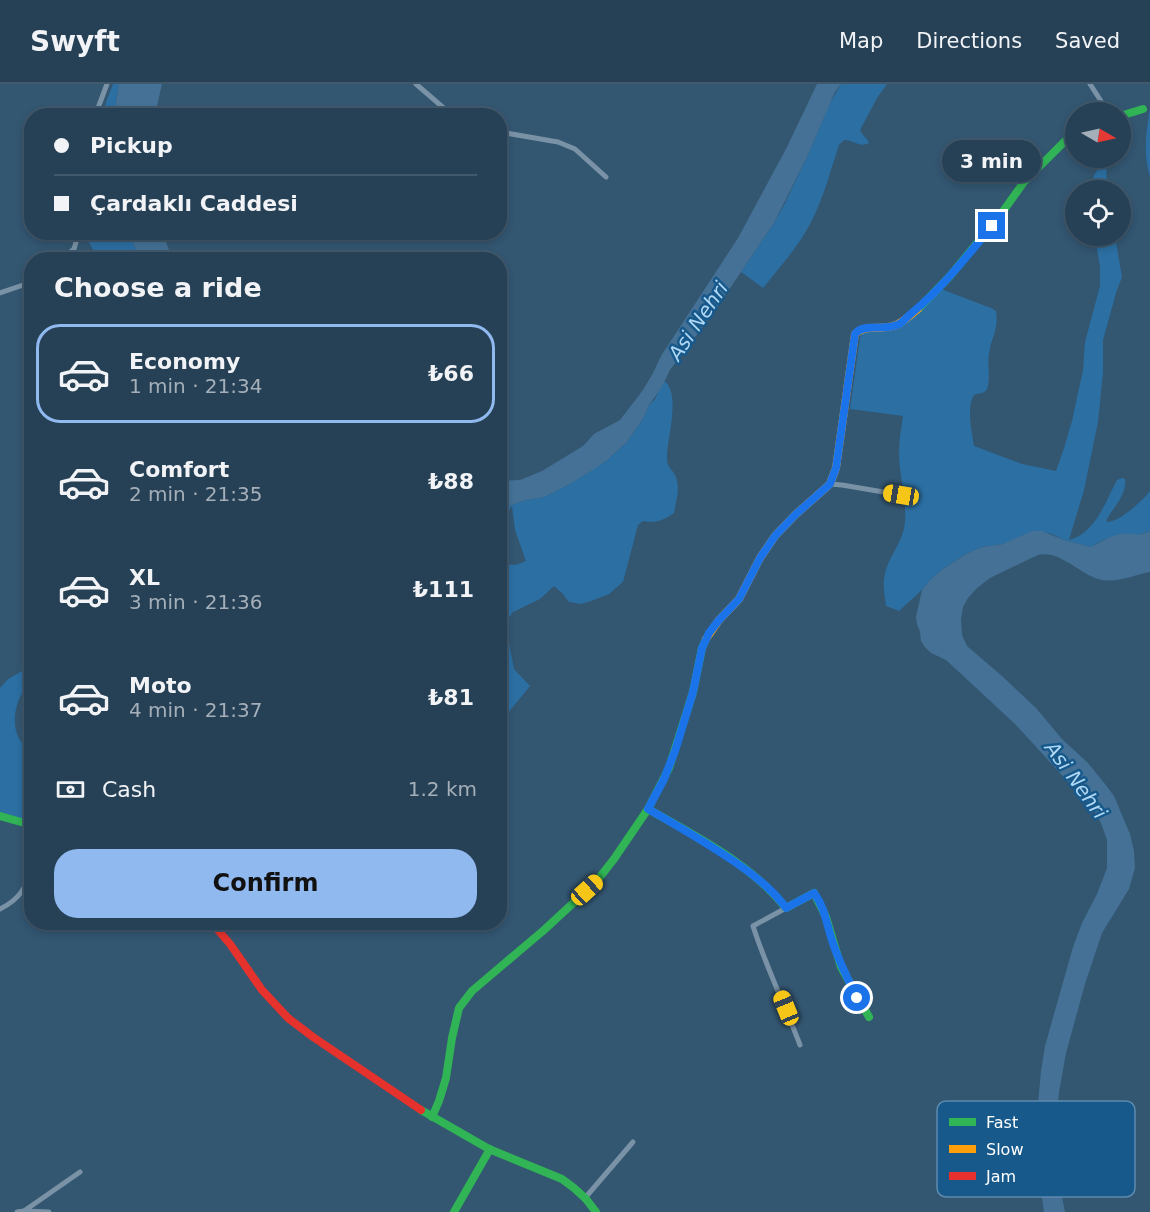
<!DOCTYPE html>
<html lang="en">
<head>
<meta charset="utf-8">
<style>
  body { margin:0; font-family:"DejaVu Sans",sans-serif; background:#324b5f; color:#f1f3f6; height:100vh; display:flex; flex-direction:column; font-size:22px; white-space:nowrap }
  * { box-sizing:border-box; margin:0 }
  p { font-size:20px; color:#a4afb9 }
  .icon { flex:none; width:33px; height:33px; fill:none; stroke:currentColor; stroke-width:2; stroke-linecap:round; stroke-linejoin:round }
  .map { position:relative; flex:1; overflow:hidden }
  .drawer { position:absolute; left:24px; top:168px; width:483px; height:678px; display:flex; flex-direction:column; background:#264055; border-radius:24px; box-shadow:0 3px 9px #0003,0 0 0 2px #42596c }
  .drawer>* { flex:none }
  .top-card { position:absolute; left:24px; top:24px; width:483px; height:132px; border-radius:24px; box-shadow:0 3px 9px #0003,0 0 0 2px #42596c; display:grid; align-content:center; height:132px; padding:0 30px; background:#264055 }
  .needle { width:39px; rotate:99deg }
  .fabs { position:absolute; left:1065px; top:18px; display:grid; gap:12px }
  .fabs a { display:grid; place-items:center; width:66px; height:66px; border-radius:50%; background:#264055; box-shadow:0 3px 9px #0003,0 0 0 2px #42596c; font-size:30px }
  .end { position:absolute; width:27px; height:27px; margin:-14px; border:8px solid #1a73e8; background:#fff; box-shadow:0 0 0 3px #fff }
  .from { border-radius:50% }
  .bubble { position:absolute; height:42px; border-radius:21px; background:#264055; box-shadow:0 3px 9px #0003,0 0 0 2px #42596c; font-size:20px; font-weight:600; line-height:42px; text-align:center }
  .car { position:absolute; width:18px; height:36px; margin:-18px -9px; border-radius:8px; box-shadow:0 0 4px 2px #0007; background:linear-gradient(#f5c518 24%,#345 0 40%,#f5c518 0 76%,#345 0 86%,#f5c518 0) }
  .top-card b { display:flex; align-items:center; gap:21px; height:57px; font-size:22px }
  .top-card b+b { border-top:2px solid #42596c }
  .top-card i { width:15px; height:15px; background:#f1f3f6 }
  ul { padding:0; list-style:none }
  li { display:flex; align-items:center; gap:18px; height:99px; margin:0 12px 9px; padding:0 18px; border:3px solid transparent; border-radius:24px }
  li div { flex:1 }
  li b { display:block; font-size:22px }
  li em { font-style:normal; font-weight:600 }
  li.selected { border-color:#90b9f0 }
  li>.icon { width:54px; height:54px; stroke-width:1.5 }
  h2 { padding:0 30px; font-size:27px; line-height:72px }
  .pay { display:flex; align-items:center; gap:15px; height:66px; padding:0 30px; font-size:22px }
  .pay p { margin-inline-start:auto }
  .cta { display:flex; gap:12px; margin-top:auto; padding:12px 30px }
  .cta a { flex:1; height:69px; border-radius:24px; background:#90b9f0; color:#111; font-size:24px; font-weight:600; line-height:69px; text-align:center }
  header { display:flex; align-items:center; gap:36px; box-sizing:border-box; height:84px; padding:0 30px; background:#264055; border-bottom:2px solid #42596c }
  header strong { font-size:28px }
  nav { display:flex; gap:33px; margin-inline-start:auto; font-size:21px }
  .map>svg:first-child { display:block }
  .green { fill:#2c6fa2 }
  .water { fill:#447195 }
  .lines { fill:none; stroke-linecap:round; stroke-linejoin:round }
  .street { stroke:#7a92a6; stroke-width:5 }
  .fast { stroke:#30b455; stroke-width:8 }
  .slow { stroke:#ff9f0a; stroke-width:8 }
  .jam { stroke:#e5322d; stroke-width:8 }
  .route { stroke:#1a73e8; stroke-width:8 }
  .labels { text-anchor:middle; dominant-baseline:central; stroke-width:5; stroke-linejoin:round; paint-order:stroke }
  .water-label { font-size:20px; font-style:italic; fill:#afd8f5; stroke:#18598c }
  .key { fill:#18598c; stroke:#5d8bae; stroke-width:1.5 }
  .key-label { font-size:16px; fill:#fff }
</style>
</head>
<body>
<header>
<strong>Swyft</strong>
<nav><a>Map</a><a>Directions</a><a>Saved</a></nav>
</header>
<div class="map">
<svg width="1150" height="1128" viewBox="0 0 1150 1128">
  <rect width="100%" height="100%" fill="#335671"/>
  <!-- green -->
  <g class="green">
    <polygon points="113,0 119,0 114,31 101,32"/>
    <path d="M841 0H887L877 14 860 46C862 51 867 54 869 59 860 64 854 56 844 56L839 61C830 88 823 116 810 140 798 163 779 184 763 204L741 188 774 139 785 119 807 73 829 21Z"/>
    <path d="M1150 24V93C1143 68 1146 50 1150 24Z"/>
    <path d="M1106 79 1107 106H1092C1091 95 1096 84 1106 79Z"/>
    <polygon points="85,149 129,149 140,175 97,175"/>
    <path d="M1095 152H1115L1122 193 1116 209 1103 256V288L1098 338 1084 406 1069 456C1096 449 1105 418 1117 396L1122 394 1125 395C1127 410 1114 423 1107 435V438C1120 438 1142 417 1150 407V447L1135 452 1125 450 1118 451 1103 456 1091 463 1064 456 1052 450 1039 447 1027 450 1003 460 982 463 966 470 943 485 931 495 922 506 899 527 886 522C885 512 882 500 885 490 889 471 903 459 905 438 907 415 899 392 899 369 899 357 901 344 903 332L850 325 860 253 863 249 868 248 889 246 941 205 991 224 996 227C999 245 991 254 989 270 987 281 991 294 987 305 984 310 979 309 974 311 966 324 972 347 974 362L1022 380 1056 387 1064 364 1072 337 1083 286 1085 258 1100 202V183Z"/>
    <path d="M664 297C682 309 666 357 667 375 667 383 672 385 675 391 681 403 676 417 674 429 664 436 655 440 643 437L638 441 623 498 609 510 594 516 581 520 569 518 563 510 554 502 540 515 513 528 508 535 507 549 514 585 530 602 503 635 500 637V480L516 481 526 477 515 446 512 422 504 434 500 437V422L512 421 526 416 544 413 568 401 606 377 627 358 644 333 649 321 655 315Z"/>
    <path d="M31 582V603L24 606C12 624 9 654 31 666V692L27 700 23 714 25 735 0 729V604L8 595Z"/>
  </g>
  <!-- water -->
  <g class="water">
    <polygon points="119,0 162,0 155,31 114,31"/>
    <polygon points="817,0 841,0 835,8 807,73 774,139 714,228 670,286 660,306 649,321 644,333 627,358 606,377 596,384 568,401 544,413 526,416 512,421 500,422 500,397 520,396 542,387 583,362 594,350 620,336 643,306 653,289 661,272 738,154 787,63"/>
    <polygon points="129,149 163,149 172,175 140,175"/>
    <path d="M1032 447H1042L1064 456 1091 463C1101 458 1110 451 1122 450 1135 448 1135 454 1150 447V488C1133 491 1116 500 1098 495 1078 489 1060 466 1038 471L990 494 977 504 968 514 963 523 961 535 962 551 967 562 1002 592 1036 624 1062 655 1088 679 1105 700 1114 712 1130 750 1134 767 1135 784 1129 805 1102 849 1085 900 1066 969 1059 1008 1056 1045 1061 1108 1065 1128H1044L1039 1092 1037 1030 1041 987 1045 962 1073 863 1082 839 1097 810 1107 784V756L1101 739 1093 725 1015 640 946 576 931 569 925 563 921 557 920 548 917 540 916 533 922 506 931 495 943 485 966 470 982 463 1003 460Z"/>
  </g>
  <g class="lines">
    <!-- street -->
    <g class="street">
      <polyline points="416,0 453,32"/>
      <polyline points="1090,0 1108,28"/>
      <polyline points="95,32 107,0"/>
      <polyline points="500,48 558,58 575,65 606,93"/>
      <polyline points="61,176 74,165 79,148"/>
      <polyline points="0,209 32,198"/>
      <polyline points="830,400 842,401 901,411"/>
      <path d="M30 741C27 726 25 711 32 697"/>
      <path d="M786 824 753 842C766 883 785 921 800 961"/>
      <path d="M0 825C20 815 26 804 32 783"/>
      <polyline points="585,1114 633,1058"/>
      <polyline points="24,1127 49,1128"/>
      <polyline points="17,1128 24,1127 80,1088"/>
    </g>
    <!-- fast -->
    <g class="fast">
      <polyline points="1120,32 1143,25"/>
      <polyline points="918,225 950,192 1001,130 1024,98 1066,56 1076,49"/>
      <path d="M648 725C695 751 752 781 786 824L814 809 826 833 841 883 869 933"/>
      <polyline points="0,732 32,741"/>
      <polyline points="421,1026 489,1065 562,1095 574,1104 586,1115 596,1128"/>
      <polyline points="432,1033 439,1017 446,994 452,954 459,924 472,907 544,846 596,798 614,775 648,725 669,684 693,608 702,564 706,555"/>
      <polyline points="454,1128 490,1065"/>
    </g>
    <!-- slow -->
    <path class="slow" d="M706 555 719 536 739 515 760 474 775 452 795 431 830 400 836 384 855 250C865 240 880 246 893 242 902 240 911 230 918 225"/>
    <!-- jam -->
    <polyline class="jam" points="211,838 230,860 262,906 288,934 313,953 421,1026"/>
  </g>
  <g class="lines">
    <!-- route -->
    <path class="route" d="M857 914C849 897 840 880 834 862 827 844 826 825 814 809L786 824C773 806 754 791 735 778 707 759 678 742 648 725L664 695 675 667 693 608 702 564 709 549 719 536 739 515 760 474 775 452 795 431 830 400 836 384 855 250C865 238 885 248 899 240 904 237 908 232 913 228 943 203 967 172 992 142"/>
  </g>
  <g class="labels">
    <!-- water labels -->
    <g class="water-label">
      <text transform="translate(698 237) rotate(-56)">Asi Nehri</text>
      <text transform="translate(1076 696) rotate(54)">Asi Nehri</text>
    </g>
  </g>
  <!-- legend -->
  <rect x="937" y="1017" width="198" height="96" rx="9" class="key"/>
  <rect x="949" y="1034" width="27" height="8" fill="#30b455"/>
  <rect x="949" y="1061" width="27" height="8" fill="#ff9f0a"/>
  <rect x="949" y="1088" width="27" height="8" fill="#e5322d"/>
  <g class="key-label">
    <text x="986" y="1044">Fast</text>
    <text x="986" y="1071">Slow</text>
    <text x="986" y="1098">Jam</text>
  </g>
</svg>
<div class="fabs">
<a><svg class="needle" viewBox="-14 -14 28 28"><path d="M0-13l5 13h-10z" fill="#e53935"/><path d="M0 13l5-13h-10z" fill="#a4afb9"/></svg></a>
<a><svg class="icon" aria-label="locate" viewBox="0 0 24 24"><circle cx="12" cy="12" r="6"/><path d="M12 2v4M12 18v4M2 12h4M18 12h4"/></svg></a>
</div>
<i class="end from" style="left:857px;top:914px"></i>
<i class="end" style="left:992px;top:142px"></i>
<div class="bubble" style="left:942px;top:56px;width:99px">3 min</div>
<i class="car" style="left:901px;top:411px;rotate:279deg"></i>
<i class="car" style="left:587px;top:806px;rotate:48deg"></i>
<i class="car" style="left:786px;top:924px;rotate:338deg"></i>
<div class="top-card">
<b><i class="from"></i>Pickup</b>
<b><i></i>Çardaklı Caddesi</b>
</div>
<section class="drawer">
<h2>Choose a ride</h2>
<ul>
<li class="selected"><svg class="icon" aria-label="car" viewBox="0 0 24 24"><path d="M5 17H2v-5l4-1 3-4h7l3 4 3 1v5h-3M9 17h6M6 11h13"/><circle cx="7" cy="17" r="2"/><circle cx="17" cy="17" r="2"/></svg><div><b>Economy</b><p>1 min · 21:34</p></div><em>₺66</em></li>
<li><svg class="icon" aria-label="car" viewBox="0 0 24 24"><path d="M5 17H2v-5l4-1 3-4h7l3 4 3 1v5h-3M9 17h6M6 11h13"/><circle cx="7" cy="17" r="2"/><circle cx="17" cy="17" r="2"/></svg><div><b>Comfort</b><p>2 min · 21:35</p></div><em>₺88</em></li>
<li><svg class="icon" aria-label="car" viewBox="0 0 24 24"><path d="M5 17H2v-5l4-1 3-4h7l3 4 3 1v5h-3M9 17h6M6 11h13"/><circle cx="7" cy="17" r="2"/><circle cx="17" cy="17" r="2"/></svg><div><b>XL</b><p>3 min · 21:36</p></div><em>₺111</em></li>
<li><svg class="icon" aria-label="car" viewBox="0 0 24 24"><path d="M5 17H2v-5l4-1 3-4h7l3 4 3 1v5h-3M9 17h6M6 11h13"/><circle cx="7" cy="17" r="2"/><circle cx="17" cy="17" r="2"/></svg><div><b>Moto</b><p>4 min · 21:37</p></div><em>₺81</em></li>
</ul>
<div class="pay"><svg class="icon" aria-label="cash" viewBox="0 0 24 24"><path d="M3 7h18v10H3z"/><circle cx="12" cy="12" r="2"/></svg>Cash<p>1.2 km</p></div>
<div class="cta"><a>Confirm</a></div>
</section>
</div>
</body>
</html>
